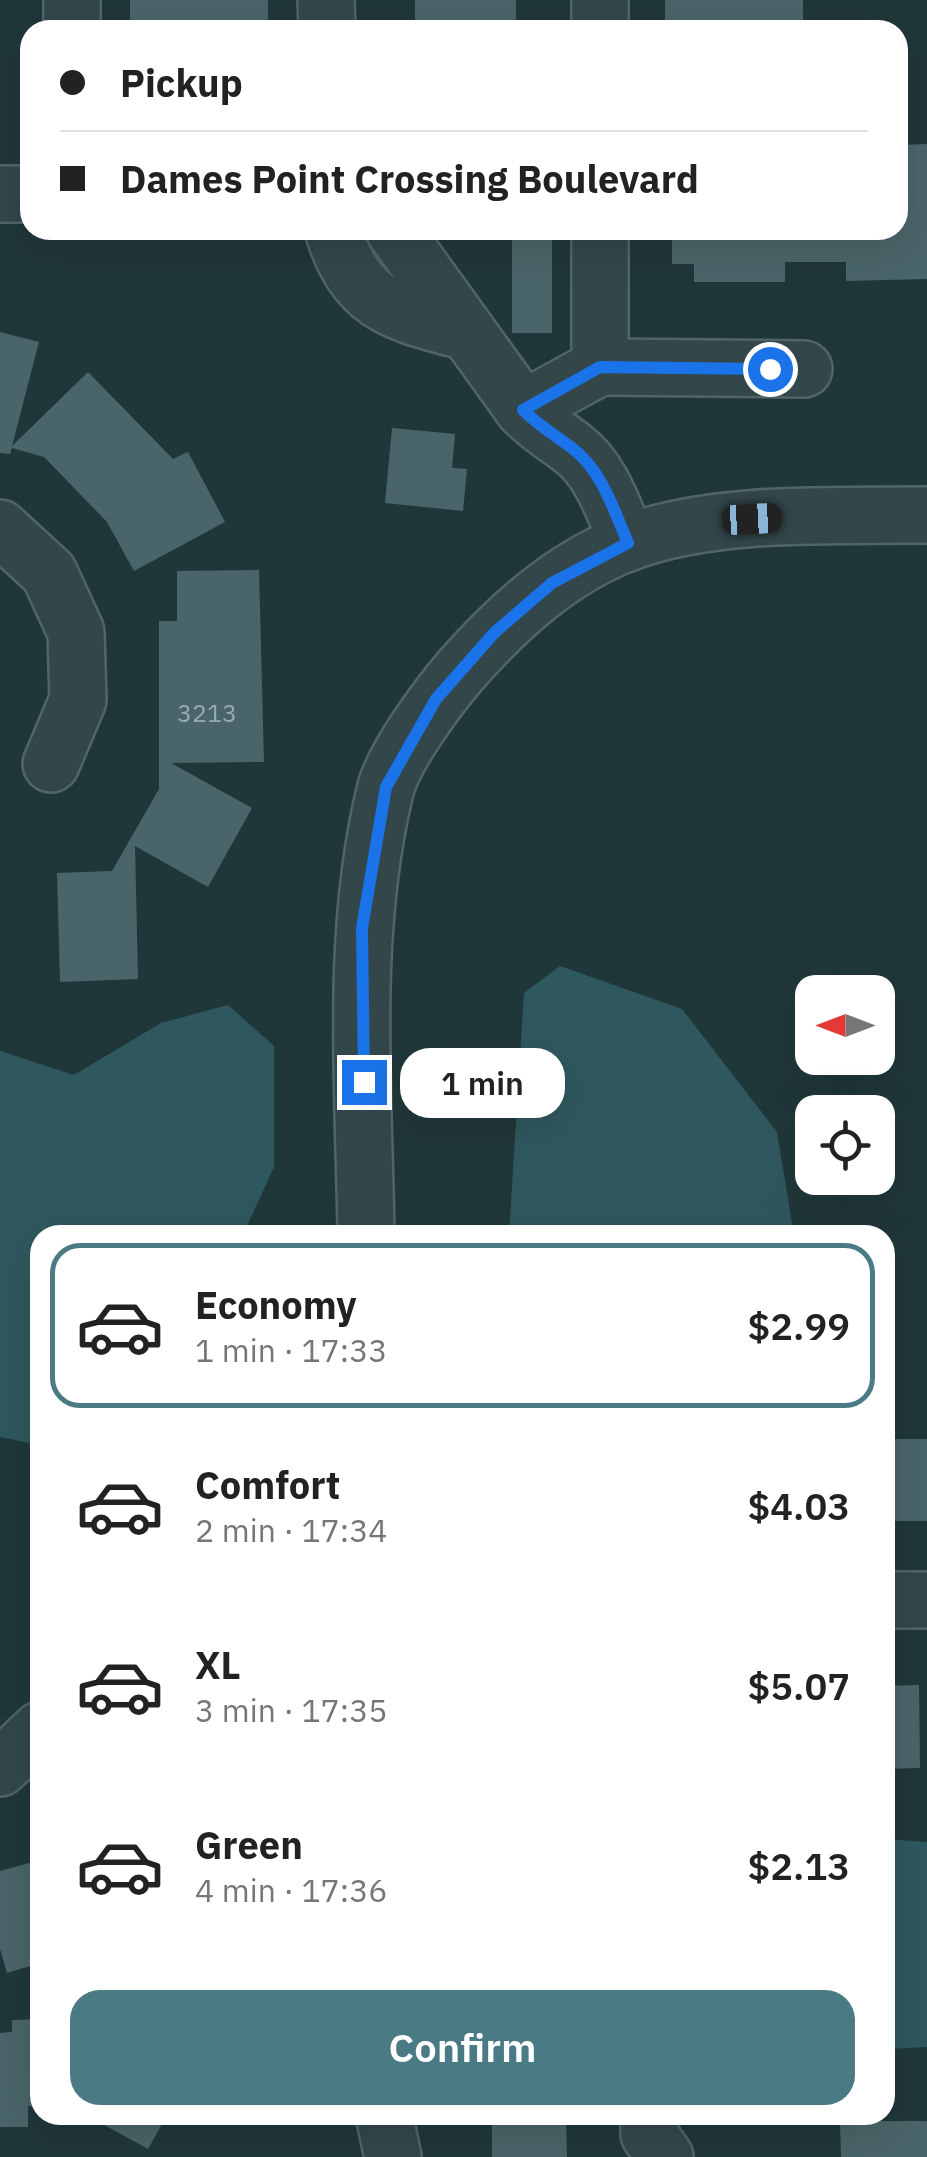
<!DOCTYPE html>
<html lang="en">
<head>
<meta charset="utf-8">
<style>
  body { margin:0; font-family:"IBM Plex Sans",sans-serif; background:#f6f6f6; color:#222; height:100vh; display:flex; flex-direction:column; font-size:38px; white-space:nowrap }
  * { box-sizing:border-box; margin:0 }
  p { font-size:32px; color:#767676 }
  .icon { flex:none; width:55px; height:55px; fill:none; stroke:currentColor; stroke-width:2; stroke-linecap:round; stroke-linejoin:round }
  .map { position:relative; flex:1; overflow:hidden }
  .sheet { position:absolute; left:30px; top:1225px; width:865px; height:900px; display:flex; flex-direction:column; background:#fff; border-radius:30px; box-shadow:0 10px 40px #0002 }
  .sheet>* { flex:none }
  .hud { position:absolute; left:20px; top:20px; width:888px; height:220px; border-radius:30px; box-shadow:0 10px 40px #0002; display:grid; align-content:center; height:220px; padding:0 40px; background:#fff }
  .needle { width:65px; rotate:270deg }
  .tools { position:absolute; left:795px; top:975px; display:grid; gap:20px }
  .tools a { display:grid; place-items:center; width:100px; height:100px; border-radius:20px; background:#fff; box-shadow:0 10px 40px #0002; font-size:50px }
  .end { position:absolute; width:45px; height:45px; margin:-22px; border:12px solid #1a73e8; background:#fff; box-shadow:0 0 0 5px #fff }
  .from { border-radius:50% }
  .bubble { position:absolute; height:70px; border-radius:30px; background:#fff; box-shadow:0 10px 40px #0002; font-size:32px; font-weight:600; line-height:70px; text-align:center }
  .car { position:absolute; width:30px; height:60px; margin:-30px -15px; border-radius:12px; box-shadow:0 0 8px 2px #0007; background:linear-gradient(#222 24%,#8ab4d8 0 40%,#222 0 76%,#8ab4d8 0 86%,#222 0) }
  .hud b { display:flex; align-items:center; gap:35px; height:95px; font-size:38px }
  .hud b+b { border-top:2px solid #e0e0e0 }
  .hud i { width:25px; height:25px; background:#222 }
  ul { padding:18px 0 0; list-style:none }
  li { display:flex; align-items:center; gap:30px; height:165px; margin:0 20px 15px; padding:0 20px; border:5px solid transparent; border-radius:30px }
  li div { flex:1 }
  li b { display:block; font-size:38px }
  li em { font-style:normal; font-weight:600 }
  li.on { border-color:#4a7b85 }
  li>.icon { width:90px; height:90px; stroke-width:1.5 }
  .action { display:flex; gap:20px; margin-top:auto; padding:20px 40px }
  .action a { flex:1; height:115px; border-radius:30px; background:#4a7b85; color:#fff; font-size:40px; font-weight:600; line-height:115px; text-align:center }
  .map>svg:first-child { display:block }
  .water { fill:#2f585e }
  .building { fill:#4a6569 }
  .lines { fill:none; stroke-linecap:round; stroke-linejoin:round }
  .minor-casing { stroke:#516568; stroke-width:60 }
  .minor { stroke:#33474b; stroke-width:55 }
  .route { stroke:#1a73e8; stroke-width:12 }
  .labels { text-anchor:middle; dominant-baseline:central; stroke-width:10; stroke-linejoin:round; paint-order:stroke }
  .number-label { font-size:25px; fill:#95acb0 }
</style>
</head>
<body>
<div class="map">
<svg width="927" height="2157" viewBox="0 0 927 2157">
  <rect width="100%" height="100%" fill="#20373a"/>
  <!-- water -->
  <g class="water">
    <polygon points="560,966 682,1009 777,1132 794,1235 509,1235 524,993"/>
    <polygon points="228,1005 274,1046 274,1167 243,1235 40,1235 40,1445 0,1437 0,1051 74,1075 161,1023"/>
    <polygon points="885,1839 927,1842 927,2047 885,2049"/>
  </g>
  <!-- building -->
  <g class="building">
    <rect x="130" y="0" width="138" height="30"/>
    <rect x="415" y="0" width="101" height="30"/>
    <rect x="665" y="0" width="138" height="30"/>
    <polygon points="927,144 927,279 846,281 846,262 785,262 785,282 694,282 694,264 672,264 672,230 898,230 898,145"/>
    <rect x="512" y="230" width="40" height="103"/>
    <polygon points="0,332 39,342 12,446 88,372 173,459 188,452 225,522 134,571 107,522 44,457 12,448 10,454 0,453"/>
    <polygon points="392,428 455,434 452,468 467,469 463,511 385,503"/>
    <polygon points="259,570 264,762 171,763 252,808 208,887 135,846 138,979 60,982 57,873 112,871 159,789 159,621 177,621 177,571"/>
    <rect x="885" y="1439" width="42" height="82"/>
    <polygon points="919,1685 920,1768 885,1769 885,1686"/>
    <polygon points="40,1860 40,1963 7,1973 0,1949 0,1871"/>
    <polygon points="40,2019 40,2106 28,2106 28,2127 0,2127 0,2033 12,2032 12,2020"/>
    <polygon points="86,2115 167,2115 148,2149"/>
    <polygon points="492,2115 566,2115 567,2157 492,2157"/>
    <polygon points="840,2121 927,2121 927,2157 841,2157"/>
  </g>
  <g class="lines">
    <defs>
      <g id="minor">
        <polyline points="72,0 72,30"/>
        <polyline points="326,0 327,30"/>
        <polyline points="600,0 600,30"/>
        <polyline points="0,194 30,194"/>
        <path d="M333 230C357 307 396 313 467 332"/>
        <path d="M394 230 523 409C539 426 555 435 572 448 602 470 614 511 628 543"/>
        <polyline points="600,367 804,369"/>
        <polyline points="523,409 600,367 600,230"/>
        <polyline points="0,528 49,573 76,632 78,700 51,764"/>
        <path d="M366 1235C364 1087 350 936 385 791 393 757 438 697 461 670 507 618 561 568 627 543 714 510 835 516 927 515"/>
        <polyline points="885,1600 927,1600"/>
        <polyline points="0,1768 40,1730"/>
        <polyline points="384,2115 393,2157"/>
        <polyline points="649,2115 649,2134 665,2157"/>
      </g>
    </defs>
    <!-- minor casing -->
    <use href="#minor" class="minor-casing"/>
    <!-- minor -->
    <use href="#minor" class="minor"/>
  </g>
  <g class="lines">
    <!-- route -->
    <path class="route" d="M364 1082 362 928 386 787 436 699 495 632 552 583 628 543C614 511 602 470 572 448 555 435 539 426 523 410L600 367 770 369"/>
  </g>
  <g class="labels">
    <!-- number labels -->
    <g class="number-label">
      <text x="207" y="712">3213</text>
    </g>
  </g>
</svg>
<div class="tools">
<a><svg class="needle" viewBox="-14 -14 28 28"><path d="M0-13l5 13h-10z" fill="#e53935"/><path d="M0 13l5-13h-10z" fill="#767676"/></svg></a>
<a><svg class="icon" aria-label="locate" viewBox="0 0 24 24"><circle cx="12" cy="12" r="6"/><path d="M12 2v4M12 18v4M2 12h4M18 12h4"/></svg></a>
</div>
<i class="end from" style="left:770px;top:369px"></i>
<i class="end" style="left:364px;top:1082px"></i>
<div class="bubble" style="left:400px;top:1048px;width:165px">1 min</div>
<i class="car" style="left:752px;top:519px;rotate:87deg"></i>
<div class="hud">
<b><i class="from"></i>Pickup</b>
<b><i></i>Dames Point Crossing Boulevard</b>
</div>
<section class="sheet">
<ul>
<li class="on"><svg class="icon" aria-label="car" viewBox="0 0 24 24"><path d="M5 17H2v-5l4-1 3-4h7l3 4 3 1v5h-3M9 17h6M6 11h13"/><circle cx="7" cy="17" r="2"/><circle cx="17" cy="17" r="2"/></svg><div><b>Economy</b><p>1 min · 17:33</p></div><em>$2.99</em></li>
<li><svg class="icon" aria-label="car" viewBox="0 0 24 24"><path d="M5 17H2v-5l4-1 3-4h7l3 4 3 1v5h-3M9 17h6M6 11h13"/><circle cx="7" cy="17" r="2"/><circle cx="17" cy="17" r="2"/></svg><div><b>Comfort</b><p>2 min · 17:34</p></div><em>$4.03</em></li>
<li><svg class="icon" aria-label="car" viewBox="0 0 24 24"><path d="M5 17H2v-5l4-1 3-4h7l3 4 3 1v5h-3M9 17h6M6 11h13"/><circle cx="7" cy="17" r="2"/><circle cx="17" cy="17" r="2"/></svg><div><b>XL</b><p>3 min · 17:35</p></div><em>$5.07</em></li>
<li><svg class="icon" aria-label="car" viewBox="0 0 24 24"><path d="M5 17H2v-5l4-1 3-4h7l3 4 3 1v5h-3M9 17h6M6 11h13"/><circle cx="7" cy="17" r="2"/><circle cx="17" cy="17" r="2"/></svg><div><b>Green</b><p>4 min · 17:36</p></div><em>$2.13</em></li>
</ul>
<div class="action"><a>Confirm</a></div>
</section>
</div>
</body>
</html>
